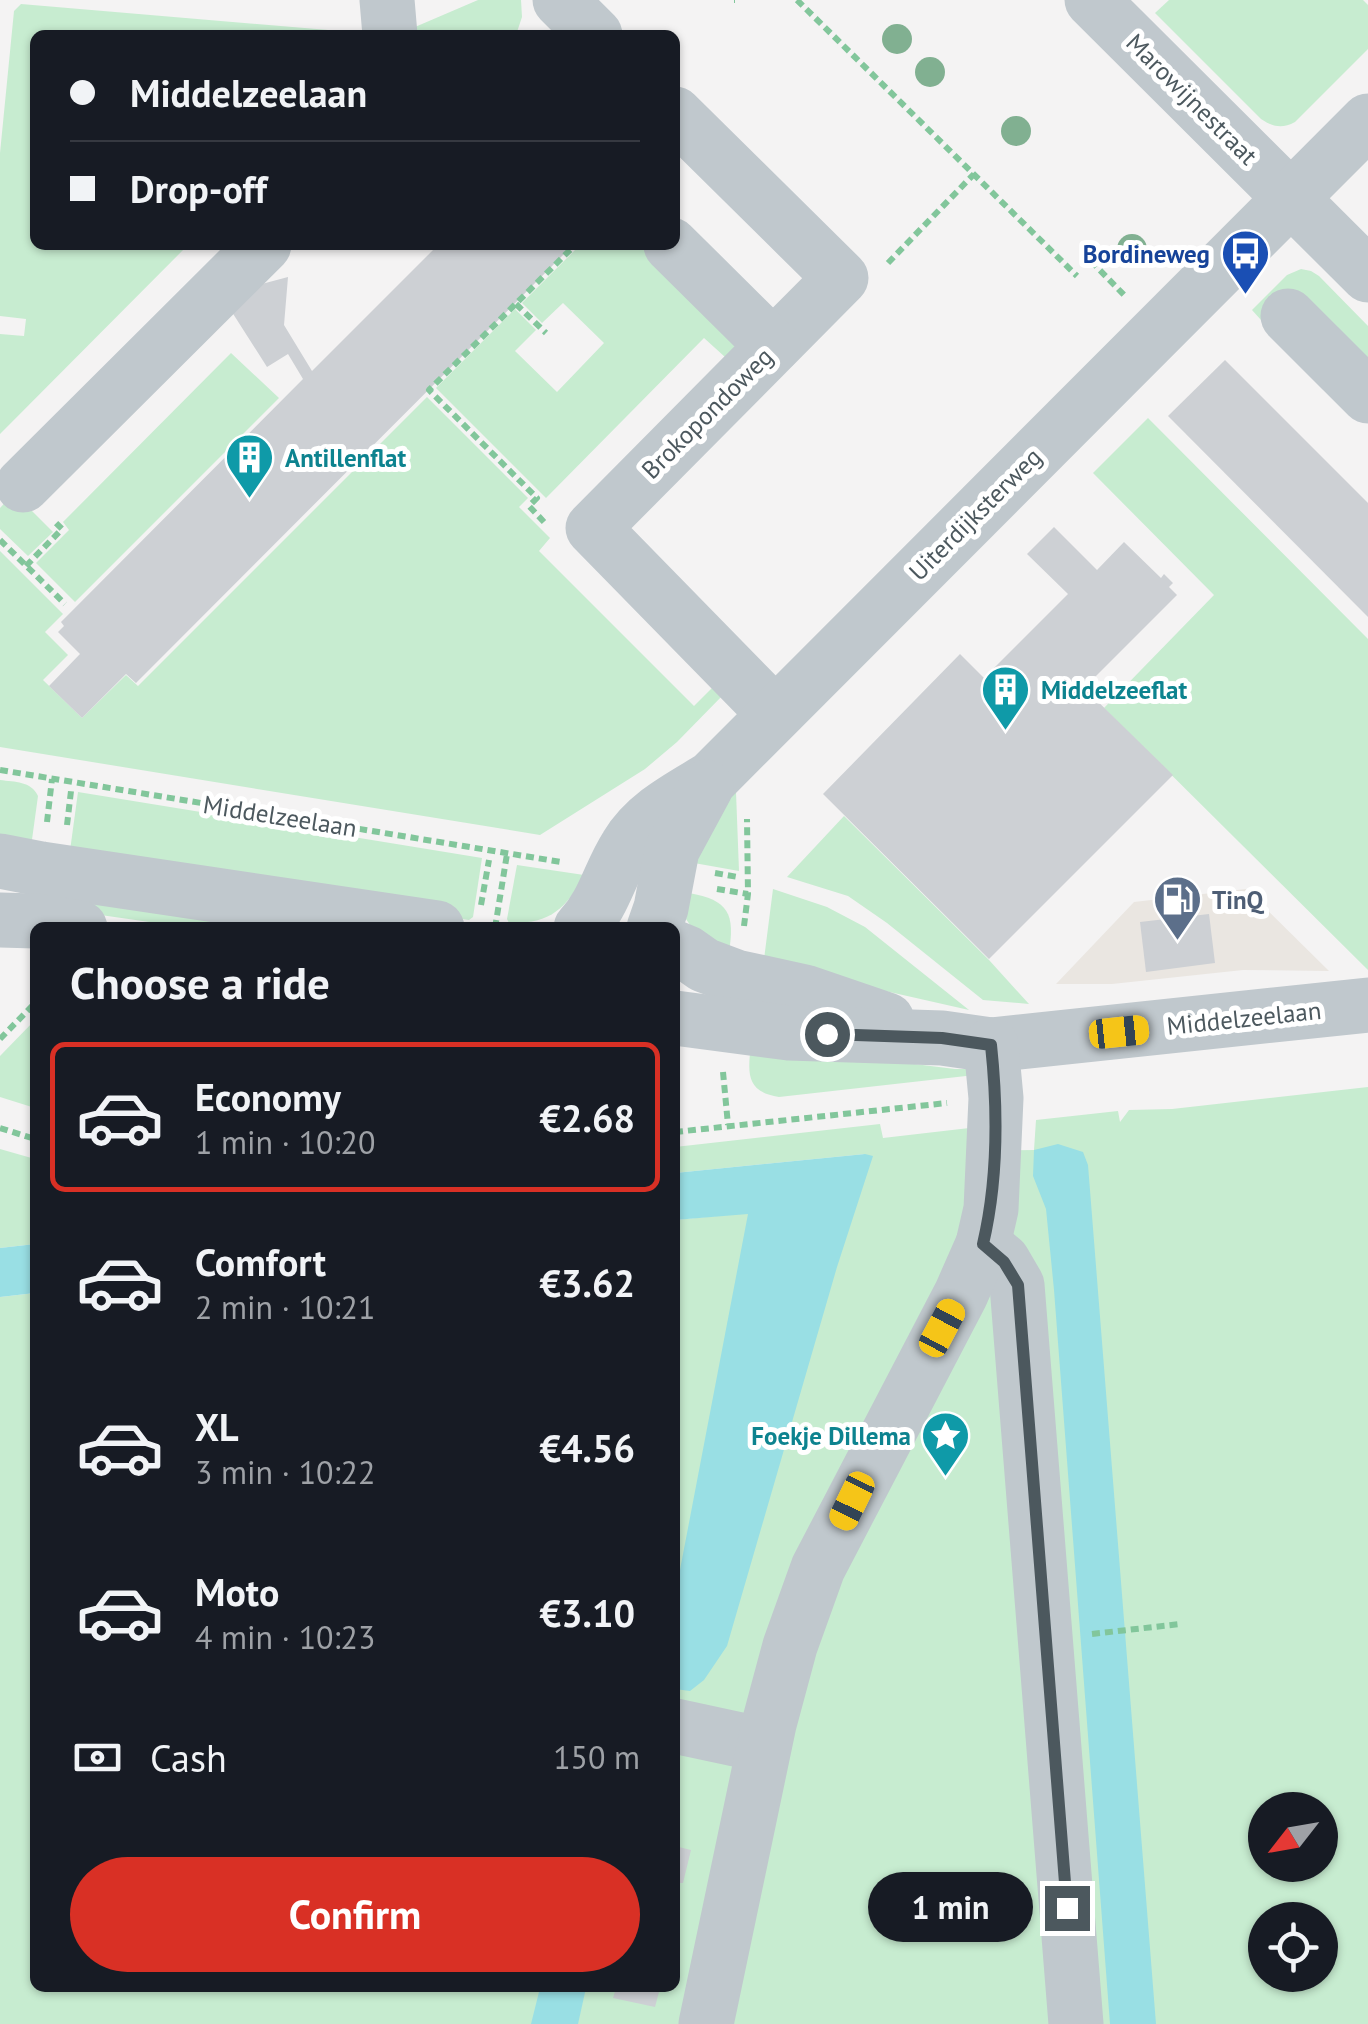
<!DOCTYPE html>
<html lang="en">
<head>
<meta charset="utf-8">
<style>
  body { margin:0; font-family:"PT Sans",sans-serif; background:#20242c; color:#f1f3f6; height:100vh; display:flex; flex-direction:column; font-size:38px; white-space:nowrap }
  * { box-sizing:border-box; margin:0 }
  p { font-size:32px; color:#9ea1a6 }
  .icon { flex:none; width:55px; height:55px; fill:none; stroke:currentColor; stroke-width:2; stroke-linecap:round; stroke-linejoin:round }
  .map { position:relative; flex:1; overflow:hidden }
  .details { position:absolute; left:30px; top:922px; width:650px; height:1070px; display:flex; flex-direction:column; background:#171b24; border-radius:15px; box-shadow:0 2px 8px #0004 }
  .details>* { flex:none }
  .top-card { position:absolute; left:30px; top:30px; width:650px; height:220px; border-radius:15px; box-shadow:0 2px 8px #0004; display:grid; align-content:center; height:220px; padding:0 40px; background:#171b24 }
  .needle { width:65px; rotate:239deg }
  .buttons { position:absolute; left:1248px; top:1792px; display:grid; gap:20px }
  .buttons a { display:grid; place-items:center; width:90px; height:90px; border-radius:50%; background:#171b24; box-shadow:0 2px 8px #0004; font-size:50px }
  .end { position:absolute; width:45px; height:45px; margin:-22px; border:12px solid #4c585e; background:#fff; box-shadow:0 0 0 5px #fff }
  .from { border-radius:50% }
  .bubble { position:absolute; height:70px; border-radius:35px; background:#171b24; box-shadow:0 2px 8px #0004; font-size:32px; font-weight:800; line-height:70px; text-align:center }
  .car { position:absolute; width:30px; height:60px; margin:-30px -15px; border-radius:12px; box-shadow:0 0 8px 2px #0007; background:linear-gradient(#f5c518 24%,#345 0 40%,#f5c518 0 76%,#345 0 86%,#f5c518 0) }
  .top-card b { display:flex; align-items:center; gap:35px; height:95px; font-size:38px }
  .top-card b+b { border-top:2px solid #363941 }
  .top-card i { width:25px; height:25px; background:#f1f3f6 }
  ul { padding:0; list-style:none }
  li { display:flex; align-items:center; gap:30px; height:150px; margin:0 20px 15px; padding:0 20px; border:5px solid transparent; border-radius:15px }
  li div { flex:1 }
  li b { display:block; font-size:38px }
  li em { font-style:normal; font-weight:800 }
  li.on { border-color:#d93025 }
  li>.icon { width:90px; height:90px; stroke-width:1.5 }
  h2 { padding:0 40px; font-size:45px; line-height:120px }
  .pay { display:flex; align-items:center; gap:25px; height:110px; padding:0 40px; font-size:38px }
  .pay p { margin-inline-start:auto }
  .action { display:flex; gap:20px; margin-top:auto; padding:20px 40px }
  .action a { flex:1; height:115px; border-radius:60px; background:#d93025; color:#fff; font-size:40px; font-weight:800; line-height:115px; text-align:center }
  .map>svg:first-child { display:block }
  .commercial { fill:#eae6e1 }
  .green { fill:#c7ecd0; fill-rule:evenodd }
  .water { fill:#99dfe4 }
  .building { fill:#cdd0d4 }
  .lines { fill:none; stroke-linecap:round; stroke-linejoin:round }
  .path { stroke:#82c69b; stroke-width:6; stroke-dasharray:8 5; stroke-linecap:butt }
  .minor { stroke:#c0c8cd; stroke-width:55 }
  .tree { fill:#81b091 }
  .route { stroke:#4c585e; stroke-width:12 }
  .labels { text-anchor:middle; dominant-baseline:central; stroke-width:10; stroke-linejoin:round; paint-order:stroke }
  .street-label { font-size:25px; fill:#4c585e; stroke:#fff }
  .transit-label { font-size:25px; font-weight:bold; fill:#164399; stroke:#fff; text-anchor:end }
  .culture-label { font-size:25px; font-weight:bold; fill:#0d838f; stroke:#fff; text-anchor:start }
  .service-label { font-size:25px; font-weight:bold; fill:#4e5e75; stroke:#fff; text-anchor:start }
</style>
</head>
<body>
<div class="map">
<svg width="1368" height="2024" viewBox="0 0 1368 2024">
  <rect width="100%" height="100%" fill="#f4f3f3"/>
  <!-- commercial -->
  <polygon class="commercial" points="1246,889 1329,971 1243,970 1112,984 1056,984 1134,902"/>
  <!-- green -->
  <g class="green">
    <polygon points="478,0 521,0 522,17 516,35 408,35 408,30"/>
    <path d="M1169 0H1363L1368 5V49L1295 122C1282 129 1273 127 1261 119L1155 13Z"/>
    <polygon points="21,4 352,32 352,35 35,35 35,245 188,245 0,434 0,334 24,336 26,319 0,316 0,153 14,11"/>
    <polygon points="580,245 654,245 737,336 734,349 725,357 704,338 546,498 436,388 515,309 536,330 515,351 557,392 604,343 563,303 542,323 522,303"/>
    <polygon points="1301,269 1311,271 1319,276 1368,326 1368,368 1291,291 1261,320 1252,310 1287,275"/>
    <polygon points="231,353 279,398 75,602 36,563 69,530 63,522"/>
    <polygon points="427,397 528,498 519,507 550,538 539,551 694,706 715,685 724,694 677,742 645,769 540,835 0,747 0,551 63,614 45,632 68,655 43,680 82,718 126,675 138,686"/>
    <polygon points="1148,418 1368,639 1368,970 1104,708 1214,595 1093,473"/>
    <polygon points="14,493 53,532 28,556 0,529 0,508"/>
    <path d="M0 780C15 782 31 781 38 796L30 854 0 848Z"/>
    <polygon points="78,792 482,858 473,917 469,920 72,862 69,858"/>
    <polygon points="736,792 739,871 694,863 704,825"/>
    <polygon points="844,816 989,960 1029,1004 983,1000 887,923 848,896 787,877"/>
    <path d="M517 865 584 875C566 909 550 924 509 923L507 919Z"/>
    <polygon points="773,889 827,907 865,927 969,1010 819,976 763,967"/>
    <polygon points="65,890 341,927 184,927 66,910"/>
    <path d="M689 893C729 900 735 914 729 952L692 928 686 919Z"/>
    <polygon points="35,1020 35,1108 0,1097 0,1056"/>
    <path d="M751 1044 955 1069H971L975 1075 779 1097C745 1092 748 1072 751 1044Z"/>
    <path d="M1368 1087V2024H0V1297L35 1293V1988H675V1220L748 1213 865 1154 675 1173V1147L880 1124 883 1138 978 1127V1151L1034 1150 1036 1120 1118 1111 1120 1122 1129 1110 1172 1109ZM1265 1810H1320V1865H1265ZM1265 1920H1320V1975H1265Z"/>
    <polygon points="0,1149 35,1159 35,1244 0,1248"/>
  </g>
  <!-- water -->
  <g class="water">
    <polygon points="1058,1144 1083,1152 1088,1165 1156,2024 1110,2024 1054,1290 1046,1209 1033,1176 1034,1150"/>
    <polygon points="865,1154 873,1156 837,1267 727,1646 704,1680 690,1691 675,1689 675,1596 748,1214 675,1220 675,1173"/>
    <polygon points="35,1244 35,1293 0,1297 0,1248"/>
    <polygon points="540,1988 586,1988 578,2024 531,2024"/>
  </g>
  <!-- building -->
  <g class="building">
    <polygon points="438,245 573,245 136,683 126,674 82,718 49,686 80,654 58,632 64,626 61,622 303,379 288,354 267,367 230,309 258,285 288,277 284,325 312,371"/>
    <polygon points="1225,360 1368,503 1368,617 1168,416"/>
    <polygon points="1054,527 1097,570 1124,542 1161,578 1164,574 1173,583 1169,587 1177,595 1084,688 1173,775 989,959 823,794 960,654 984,678 1068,594 1027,554"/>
    <polygon points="1209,914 1215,963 1146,972 1140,922"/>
    <polygon points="675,1846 691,1850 683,1883 680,1883 676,1896"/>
    <polygon points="616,1988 660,1988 655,2007 613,1998"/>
  </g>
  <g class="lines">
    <!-- path -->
    <g class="path">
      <polyline points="734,0 735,0"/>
      <polyline points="797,0 1077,276"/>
      <polyline points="1091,261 1125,296"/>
      <polyline points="888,263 974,174"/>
      <polyline points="516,304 546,333"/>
      <polyline points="544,522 529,506 537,498 429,390 575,245"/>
      <polyline points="0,540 65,604"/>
      <polyline points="26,566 62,529 55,522"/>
      <polyline points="0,770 561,862"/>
      <polyline points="47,822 52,779"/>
      <polyline points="67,825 71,791"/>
      <polyline points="715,873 738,877"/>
      <polyline points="717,889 748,894"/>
      <polyline points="481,905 489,860"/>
      <polyline points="744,926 748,894 747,819"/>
      <polyline points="495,928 507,854"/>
      <polyline points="0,1039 35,1003"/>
      <polyline points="723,1072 728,1125"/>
      <polyline points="0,1128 35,1139"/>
      <polyline points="675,1132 947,1103"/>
      <polyline points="1092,1634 1180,1624"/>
    </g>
    <!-- minor -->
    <g class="minor">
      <polyline points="387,0 390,35"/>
      <polyline points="560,0 595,35"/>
      <polyline points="1092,0 1368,275"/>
      <polyline points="675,114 841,278 593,528 775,714"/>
      <polyline points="671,245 773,346"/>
      <polyline points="1288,316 1368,396"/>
      <polyline points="23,485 264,245"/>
      <polyline points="0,861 41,869 437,928"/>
      <polyline points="0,920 35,921 80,928"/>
      <path d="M581 928C605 902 609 874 627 846 646 814 681 797 712 778L1368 121"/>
      <polyline points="654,928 661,908 672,850 706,787"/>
      <polyline points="675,948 687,953 704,965 736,977 805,992 887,1020"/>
      <polyline points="675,1018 789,1033 942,1038 991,1045 1368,1005"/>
      <polyline points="983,1244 1003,1261 1017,1285 1076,2024"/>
      <polyline points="675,1726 764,1745"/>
      <polyline points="706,2024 769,1724 790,1646 818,1568 961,1294 983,1244 991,1209 996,1098 991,1045"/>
    </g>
  </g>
  <!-- trees -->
  <g class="tree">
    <circle cx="897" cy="39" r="15"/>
    <circle cx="930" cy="72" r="15"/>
    <circle cx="1016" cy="131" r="15"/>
    <circle cx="1132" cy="249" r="15"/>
  </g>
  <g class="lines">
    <!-- route -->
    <path class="route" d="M827 1034 942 1038 991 1045C998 1111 998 1180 983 1244L1004 1262 1018 1285 1067 1908"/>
  </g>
  <!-- icons -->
  <defs>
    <symbol id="bus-pin" viewBox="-11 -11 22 30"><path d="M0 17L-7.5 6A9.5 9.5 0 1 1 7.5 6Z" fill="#1a4fb4" stroke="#fff"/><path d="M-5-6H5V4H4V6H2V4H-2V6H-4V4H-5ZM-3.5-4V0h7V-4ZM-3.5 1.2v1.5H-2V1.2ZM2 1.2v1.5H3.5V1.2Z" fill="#fff"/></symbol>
    <symbol id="building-pin" viewBox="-11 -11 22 30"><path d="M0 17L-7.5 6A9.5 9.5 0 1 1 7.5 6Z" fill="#0f9aa8" stroke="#fff"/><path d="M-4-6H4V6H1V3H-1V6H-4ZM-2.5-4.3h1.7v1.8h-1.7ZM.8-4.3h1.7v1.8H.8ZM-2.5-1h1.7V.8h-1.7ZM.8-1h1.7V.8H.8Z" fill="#fff"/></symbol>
    <symbol id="fuel-pin" viewBox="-11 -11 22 30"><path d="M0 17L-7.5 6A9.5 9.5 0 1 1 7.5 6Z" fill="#5c6f8a" stroke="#fff"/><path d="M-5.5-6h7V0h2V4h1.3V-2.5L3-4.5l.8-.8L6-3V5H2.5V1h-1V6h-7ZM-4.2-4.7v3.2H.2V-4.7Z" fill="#fff"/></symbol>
    <symbol id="sight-pin" viewBox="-11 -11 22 30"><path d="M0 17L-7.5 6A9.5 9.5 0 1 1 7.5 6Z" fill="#0f9aa8" stroke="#fff"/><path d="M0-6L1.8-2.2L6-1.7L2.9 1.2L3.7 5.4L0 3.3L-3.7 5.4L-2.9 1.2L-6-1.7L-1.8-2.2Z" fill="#fff"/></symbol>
  </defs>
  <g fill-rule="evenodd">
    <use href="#bus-pin" x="1218" y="226" width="55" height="75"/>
    <use href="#building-pin" x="222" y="430" width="55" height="75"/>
    <use href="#building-pin" x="978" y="662" width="55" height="75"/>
    <use href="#fuel-pin" x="1150" y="872" width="55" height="75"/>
    <use href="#sight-pin" x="918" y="1408" width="55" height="75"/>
  </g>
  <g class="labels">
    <!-- street labels -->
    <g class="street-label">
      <text transform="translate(1192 99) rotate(45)">Marowijnestraat</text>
      <text transform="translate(707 413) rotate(-45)">Brokopondoweg</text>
      <text transform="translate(975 514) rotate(-45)">Uiterdijksterweg</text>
      <text transform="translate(280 816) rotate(9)">Middelzeelaan</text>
      <text transform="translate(1244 1018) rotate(-6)">Middelzeelaan</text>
    </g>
    <!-- transit labels -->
    <g class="transit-label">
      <text x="1210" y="254">Bordineweg</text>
    </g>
    <!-- culture labels -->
    <g class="culture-label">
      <text x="285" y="458">Antillenflat</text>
      <text x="1041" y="690">Middelzeeflat</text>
      <text x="911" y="1436" text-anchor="end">Foekje Dillema</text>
    </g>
    <!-- service labels -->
    <g class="service-label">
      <text x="1212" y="900">TinQ</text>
    </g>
  </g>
</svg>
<div class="buttons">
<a><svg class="needle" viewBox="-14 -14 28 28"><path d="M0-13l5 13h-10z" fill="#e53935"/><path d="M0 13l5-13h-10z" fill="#9ea1a6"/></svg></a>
<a><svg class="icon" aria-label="locate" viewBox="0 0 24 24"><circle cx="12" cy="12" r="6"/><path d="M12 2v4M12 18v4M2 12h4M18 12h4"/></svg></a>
</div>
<i class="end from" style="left:827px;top:1034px"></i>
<i class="end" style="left:1067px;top:1908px"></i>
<div class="bubble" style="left:868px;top:1872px;width:165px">1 min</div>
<i class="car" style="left:1119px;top:1032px;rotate:84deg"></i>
<i class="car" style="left:942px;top:1328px;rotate:28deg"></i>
<i class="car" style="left:852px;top:1501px;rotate:206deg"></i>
<div class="top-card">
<b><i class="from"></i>Middelzeelaan</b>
<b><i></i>Drop-off</b>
</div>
<section class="details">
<h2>Choose a ride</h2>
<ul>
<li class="on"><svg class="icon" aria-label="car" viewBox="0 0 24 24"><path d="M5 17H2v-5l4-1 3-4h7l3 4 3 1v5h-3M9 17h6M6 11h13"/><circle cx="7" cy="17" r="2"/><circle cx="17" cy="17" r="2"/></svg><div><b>Economy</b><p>1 min · 10:20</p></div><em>€2.68</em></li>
<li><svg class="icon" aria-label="car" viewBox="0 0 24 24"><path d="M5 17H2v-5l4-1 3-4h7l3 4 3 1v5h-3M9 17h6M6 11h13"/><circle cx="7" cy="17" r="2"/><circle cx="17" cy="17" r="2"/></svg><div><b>Comfort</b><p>2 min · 10:21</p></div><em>€3.62</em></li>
<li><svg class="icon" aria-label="car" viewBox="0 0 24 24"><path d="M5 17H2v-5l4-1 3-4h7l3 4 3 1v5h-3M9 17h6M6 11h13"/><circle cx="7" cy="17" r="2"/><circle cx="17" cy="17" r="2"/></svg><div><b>XL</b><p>3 min · 10:22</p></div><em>€4.56</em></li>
<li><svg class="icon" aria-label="car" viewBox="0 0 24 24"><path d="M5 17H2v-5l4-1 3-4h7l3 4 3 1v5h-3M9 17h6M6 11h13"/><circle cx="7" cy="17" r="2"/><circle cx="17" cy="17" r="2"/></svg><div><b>Moto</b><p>4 min · 10:23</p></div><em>€3.10</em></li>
</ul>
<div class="pay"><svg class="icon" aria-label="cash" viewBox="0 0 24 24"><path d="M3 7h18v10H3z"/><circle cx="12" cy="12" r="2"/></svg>Cash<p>150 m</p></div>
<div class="action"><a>Confirm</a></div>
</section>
</div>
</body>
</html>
